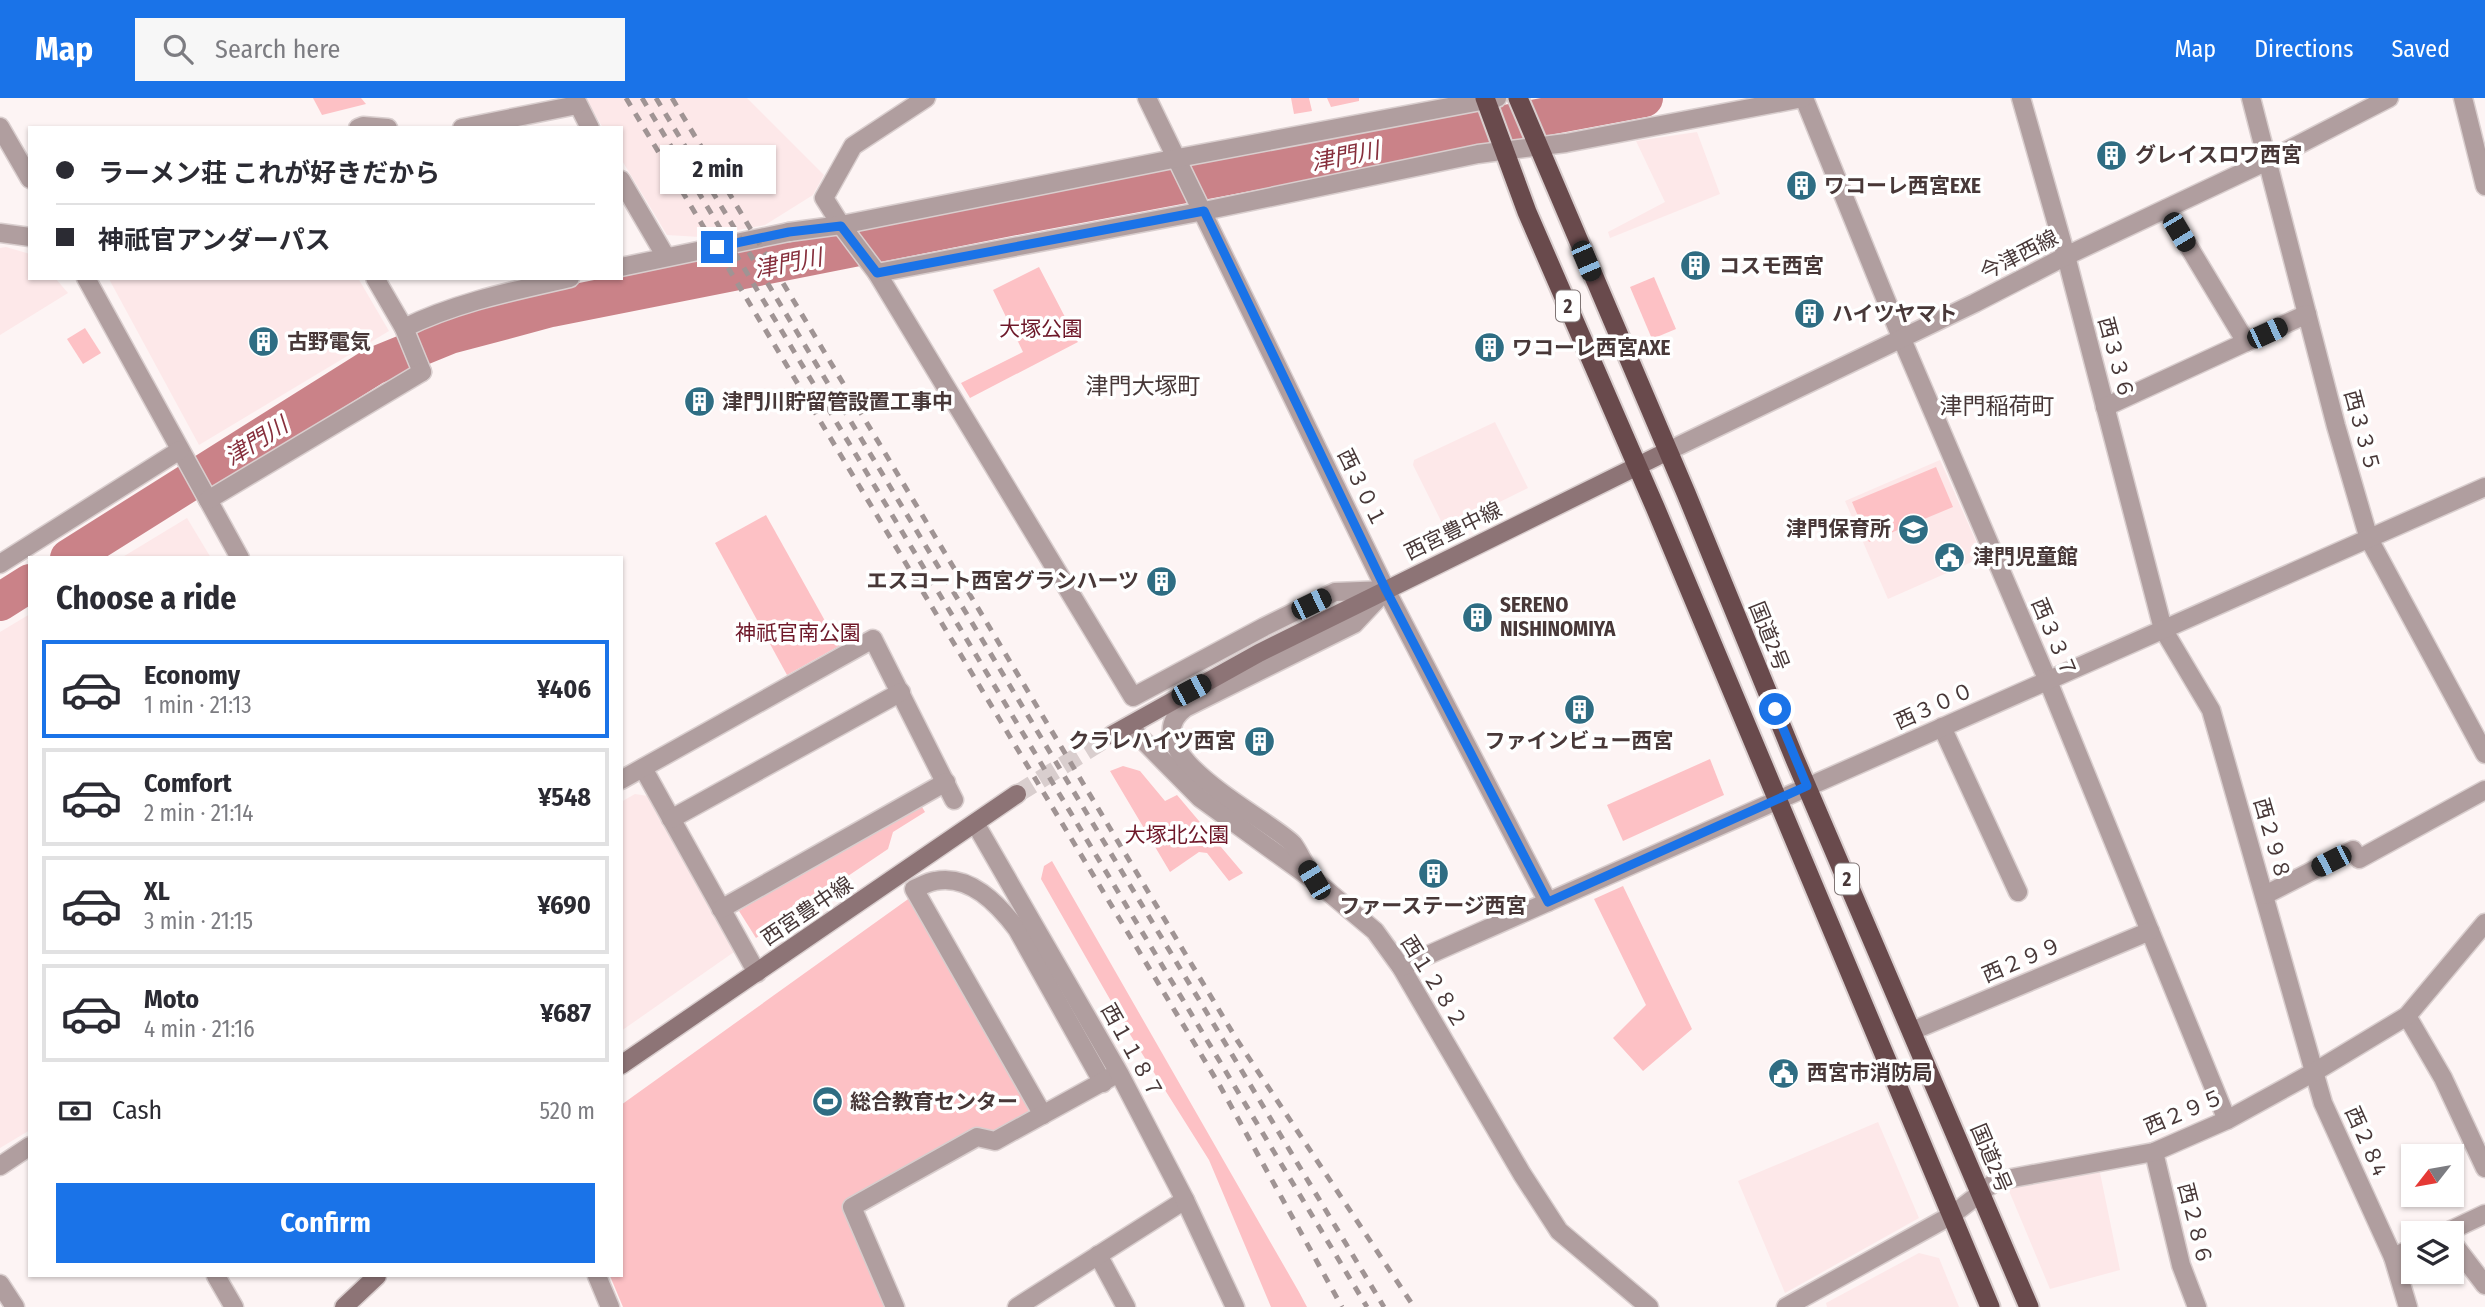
<!DOCTYPE html>
<html lang="en">
<head>
<meta charset="utf-8">
<style>
  body { margin:0; font-family:"Fira Sans Condensed","Noto Sans JP",sans-serif; background:#f7f7f7; color:#2b2b33; height:100vh; display:flex; flex-direction:column; font-size:26px; white-space:nowrap }
  * { box-sizing:border-box; margin:0 }
  p { font-size:23px; color:#7c7c81 }
  .icon { flex:none; width:38px; height:38px; fill:none; stroke:currentColor; stroke-width:2; stroke-linecap:round; stroke-linejoin:round }
  .map { position:relative; flex:1; overflow:hidden }
  .drawer { position:absolute; left:28px; top:458px; width:595px; height:721px; display:flex; flex-direction:column; background:#fff; border-radius:0px; box-shadow:0 2px 5px #0004 }
  .drawer>* { flex:none }
  .hud { position:absolute; left:28px; top:28px; width:595px; height:154px; border-radius:0px; box-shadow:0 2px 5px #0004; display:grid; align-content:center; height:154px; padding:0 28px; background:#fff }
  .needle { width:46px; rotate:239deg }
  .tools { position:absolute; left:2401px; top:1046px; display:grid; gap:14px }
  .tools a { display:grid; place-items:center; width:63px; height:63px; border-radius:0px; background:#fff; box-shadow:0 2px 5px #0004; font-size:35px }
  .end { position:absolute; width:32px; height:32px; margin:-16px; border:9px solid #1a73e8; background:#fff; box-shadow:0 0 0 4px #fff }
  .from { border-radius:50% }
  .bubble { position:absolute; height:49px; border-radius:0px; background:#fff; box-shadow:0 2px 5px #0004; font-size:23px; font-weight:700; line-height:49px; text-align:center }
  .car { position:absolute; width:21px; height:42px; margin:-21px -10px; border-radius:9px; box-shadow:0 0 5px 2px #0007; background:linear-gradient(#222 24%,#8ab4d8 0 40%,#222 0 76%,#8ab4d8 0 86%,#222 0) }
  .hud b { display:flex; align-items:center; gap:24px; height:66px; font-size:26px }
  .hud b+b { border-top:2px solid #e1e1e2 }
  .hud i { width:18px; height:18px; background:#2b2b33 }
  ul { padding:0; list-style:none }
  li { display:flex; align-items:center; gap:21px; height:98px; margin:0 14px 10px; padding:0 14px; border:4px solid #e1e1e2; border-radius:0px }
  li div { flex:1 }
  li b { display:block; font-size:26px }
  li em { font-style:normal; font-weight:700 }
  li.active { border-color:#1a73e8 }
  li>.icon { width:63px; height:63px; stroke-width:1.5 }
  h2 { padding:0 28px; font-size:32px; line-height:84px }
  .pay { display:flex; align-items:center; gap:18px; height:77px; padding:0 28px; font-size:26px }
  .pay p { margin-inline-start:auto }
  .action { display:flex; gap:14px; margin-top:auto; padding:14px 28px }
  .action a { flex:1; height:80px; border-radius:0px; background:#1a73e8; color:#fff; font-size:28px; font-weight:700; line-height:80px; text-align:center }
  header { display:flex; align-items:center; gap:42px; box-sizing:border-box; height:98px; padding:0 35px; background:#1a73e8; color:#fff }
  header strong { font-size:33px }
  nav { display:flex; gap:38px; margin-inline-start:auto; font-size:24px }
  .search { width:490px; height:63px; background:#f7f7f7; display:flex; align-items:center; gap:18px; box-sizing:border-box; padding:0 24px; border-radius:0px; color:#7c7c81; font-size:26px }
  .map>svg:first-child { display:block }
  .built { fill:#fde8e9 }
  .green { fill:#fdc1c5 }
  .lines { fill:none; stroke-linecap:round; stroke-linejoin:round }
  .river { stroke:#ca8288; stroke-width:38 }
  .secondary-tunnel { stroke:#d9cece; stroke-width:18; stroke-dasharray:18 9; stroke-linecap:butt }
  .minor-casing { stroke:#d9cece; stroke-width:21 }
  .tertiary-casing { stroke:#d9cece; stroke-width:21 }
  .secondary-casing { stroke:#d9cece; stroke-width:21 }
  .trunk-casing { stroke:#d9cece; stroke-width:23 }
  .minor { stroke:#b09e9f; stroke-width:18 }
  .tertiary { stroke:#b09e9f; stroke-width:18 }
  .secondary { stroke:#8d7476; stroke-width:18 }
  .trunk { stroke:#694a4c; stroke-width:19 }
  .rail { stroke:#a09494; stroke-width:5; stroke-dasharray:9 9; stroke-linecap:butt }
  .route { stroke:#1a73e8; stroke-width:9 }
  .labels { text-anchor:middle; dominant-baseline:central; stroke-width:7; stroke-linejoin:round; paint-order:stroke }
  .shield { fill:#fff; stroke:#7f7474; stroke-width:2 }
  .shield-label { font-size:19px; font-weight:bold; fill:#483838 }
  .poi-label { font-size:21px; font-weight:bold; fill:#483838; stroke:#fff; text-anchor:start }
  .street-label { font-size:21px; fill:#483838; stroke:#fff }
  .park-label { font-size:21px; fill:#6e1829; stroke:#fff }
  .water-label { font-size:23px; font-style:italic; fill:#87303d; stroke:#fff }
  .neighbourhood-label { font-size:23px; fill:#483838; stroke:#fff }
</style>
</head>
<body>
<header>
<strong>Map</strong>
<div class="search"><svg class="icon" aria-label="search" viewBox="0 0 24 24"><circle cx="10" cy="10" r="6"/><path d="M15 15l6 6"/></svg>Search here</div>
<nav><a>Map</a><a>Directions</a><a>Saved</a></nav>
</header>
<div class="map">
<svg width="2485" height="1209" viewBox="0 0 2485 1209">
  <rect width="100%" height="100%" fill="#fdf4f4"/>
  <!-- built -->
  <g class="built">
    <polygon points="585,0 747,0 824,77 813,97 765,127 700,139 667,137 621,61 621,30 603,30"/>
    <polygon points="1697,34 1720,96 1610,140 1608,134 1665,104 1636,43"/>
    <polygon points="6,149 30,156 30,180 55,180 68,195 0,237 0,150"/>
    <polygon points="358,180 389,233 199,347 109,181"/>
    <polygon points="1495,324 1528,390 1445,431 1413,367 1414,362"/>
    <polygon points="1940,362 1983,459 1888,501 1845,403"/>
    <polygon points="187,420 211,460 121,460"/>
    <polygon points="30,516 30,1032 0,1050 0,534"/>
    <polygon points="635,696 648,698 734,854 621,933 621,704"/>
    <polygon points="1878,1024 1919,1120 1785,1195 1738,1083"/>
    <polygon points="2099,1070 2120,1172 2050,1191 2007,1088"/>
    <polygon points="1919,1155 1939,1160 1959,1209 1827,1209 1826,1205"/>
  </g>
  <!-- green -->
  <g class="green">
    <polygon points="313,0 361,0 366,6 322,17"/>
    <polygon points="1291,0 1309,0 1312,13 1294,16"/>
    <polygon points="1327,0 1359,0 1359,3 1331,9"/>
    <polygon points="1039,169 1078,244 970,300 961,285 1023,254 993,192"/>
    <polygon points="1654,179 1676,231 1652,241 1630,189"/>
    <polygon points="85,230 101,255 83,266 67,241"/>
    <polygon points="1936,369 1953,409 1869,444 1852,404"/>
    <polygon points="766,417 839,548 787,577 715,445"/>
    <polygon points="1710,661 1724,697 1623,743 1607,707"/>
    <polygon points="1123,668 1140,673 1165,703 1177,697 1243,775 1229,783 1207,755 1199,754 1170,774 1110,673"/>
    <polygon points="919,704 925,714 893,734 888,751 756,840 739,813 867,731"/>
    <polygon points="1052,763 1299,1194 1307,1209 1271,1209 1209,1062 1131,938 1041,781 1044,768"/>
    <polygon points="1623,788 1692,931 1643,973 1613,940 1646,907 1594,801"/>
    <polygon points="911,799 1029,1002 1028,1016 992,1034 974,1031 844,1108 884,1209 623,1209 610,1178 621,1178 621,1007"/>
  </g>
  <g class="lines">
    <!-- river -->
    <g class="river">
      <polyline points="69,460 374,268 450,237 551,210 1015,118 1644,0"/>
      <polyline points="0,504 30,485"/>
    </g>
    <!-- secondary-tunnel -->
    <polyline class="secondary-tunnel" points="1017,696 1112,637"/>
    <defs>
      <g id="minor">
        <polyline points="575,0 590,30"/>
        <polyline points="926,0 853,48 824,100 841,127 877,175 1133,599 1264,529 1335,494 1386,492"/>
        <polyline points="1147,0 1386,492 1548,804"/>
        <polyline points="1804,0 1901,239 2048,583 2227,1022"/>
        <polyline points="2021,0 2066,158 2163,531 2211,612 2323,1005 2393,1159 2408,1209"/>
        <polyline points="2251,0 2336,328 2369,441 2485,656"/>
        <polyline points="2463,0 2485,88"/>
        <polyline points="621,82 666,159"/>
        <polyline points="2166,111 2246,244"/>
        <polyline points="0,135 30,139"/>
        <polyline points="621,169 789,134"/>
        <polyline points="877,175 1204,113 1478,56 1566,45 1803,0"/>
        <polyline points="375,180 404,230 422,274"/>
        <path d="M404 230C457 204 513 193 570 180"/>
        <polyline points="2105,309 2307,216"/>
        <polyline points="1129,628 1200,700 1319,786 1375,833 1401,869 1522,1076 1559,1133 1649,1209"/>
        <polyline points="1942,629 2018,794"/>
        <polyline points="643,670 757,875"/>
        <polyline points="621,682 873,541 954,702"/>
        <polyline points="671,721 901,594"/>
        <path d="M1310 774C1304 766 1299 754 1293 746 1271 722 1128 653 1185 610L1354 526 1384 494"/>
        <polyline points="2265,797 2353,752 2359,761 2485,692"/>
        <polyline points="721,811 946,684"/>
        <polyline points="1401,869 2485,389"/>
        <polyline points="2407,918 2443,980 2485,1070"/>
        <polyline points="1912,933 2150,833"/>
        <path d="M1043 1017 914 791C921 788 928 784 935 783 970 776 998 806 1017 831L1103 985"/>
        <polyline points="2154,1054 2181,1167 2197,1209"/>
        <polyline points="1952,1117 1996,1083 2154,1054 2227,1022 2316,973 2407,918 2485,825"/>
        <polyline points="2443,1136 2485,1116"/>
        <polyline points="2452,1144 2485,1187"/>
        <polyline points="1098,1157 1126,1209"/>
        <polyline points="2393,1159 2413,1150"/>
        <polyline points="216,1178 234,1209"/>
        <polyline points="597,1178 610,1209"/>
        <polyline points="895,1209 852,1109 977,1039 995,1043 1113,978"/>
        <polyline points="1017,1209 1185,1102"/>
      </g>
      <g id="tertiary">
        <polyline points="0,29 30,81"/>
        <polyline points="358,30 363,28 388,30"/>
        <polyline points="462,30 577,7"/>
        <polyline points="789,134 841,127 1178,60 1497,0"/>
        <polyline points="86,180 240,460"/>
        <polyline points="1668,353 1975,205 2066,158 2267,63 2389,0"/>
        <polyline points="208,402 422,274"/>
        <polyline points="0,466 180,352"/>
        <polyline points="975,725 1119,975 1185,1102 1235,1209"/>
        <polyline points="0,1068 30,1048"/>
        <polyline points="0,1186 15,1209"/>
        <polyline points="1786,1209 1952,1117"/>
      </g>
      <g id="secondary">
        <polyline points="1112,637 1259,555 1668,353"/>
        <polyline points="621,967 1017,696"/>
        <polyline points="344,1209 377,1178"/>
      </g>
      <g id="trunk">
        <polyline points="1485,0 1527,114 1655,409 1990,1209"/>
        <polyline points="1518,0 1686,395 1794,659 2029,1209"/>
      </g>
    </defs>
    <!-- minor casing -->
    <use href="#minor" class="minor-casing"/>
    <!-- tertiary casing -->
    <use href="#tertiary" class="tertiary-casing"/>
    <!-- secondary casing -->
    <use href="#secondary" class="secondary-casing"/>
    <!-- trunk casing -->
    <use href="#trunk" class="trunk-casing"/>
    <!-- minor -->
    <use href="#minor" class="minor"/>
    <!-- tertiary -->
    <use href="#tertiary" class="tertiary"/>
    <!-- secondary -->
    <use href="#secondary" class="secondary"/>
    <!-- trunk -->
    <use href="#trunk" class="trunk"/>
    <!-- rail -->
    <g class="rail">
      <polyline points="626,0 1220,988 1342,1209"/>
      <polyline points="642,0 1367,1209"/>
      <polyline points="656,0 1384,1209"/>
      <polyline points="672,0 1237,942 1414,1209"/>
    </g>
  </g>
  <g class="lines">
    <!-- route -->
    <polyline class="route" points="717,149 789,134 841,128 877,175 1204,113 1386,492 1548,804 1807,688 1775,611"/>
  </g>
  <!-- icons -->
  <defs>
    <symbol id="building-disc" viewBox="-11 -11 22 22"><circle r="9.5" fill="#2f6d83" stroke="#fff"/><path d="M-4-6H4V6H1V3H-1V6H-4ZM-2.5-4.3h1.7v1.8h-1.7ZM.8-4.3h1.7v1.8H.8ZM-2.5-1h1.7V.8h-1.7ZM.8-1h1.7V.8H.8Z" fill="#fff"/></symbol>
    <symbol id="school-disc" viewBox="-11 -11 22 22"><circle r="9.5" fill="#2f6d83" stroke="#fff"/><path d="M0-5L7-2L0 1L-7-2ZM-4 1L0 2.5L4 1V4Q0 6-4 4Z" fill="#fff"/></symbol>
    <symbol id="civic-disc" viewBox="-11 -11 22 22"><circle r="9.5" fill="#2f6d83" stroke="#fff"/><path d="M-.6-6.5H3V-4.5H.6V-3L4-1V1h2V6H-6V1h2V-1L-.6-3ZM-1.2 2.5V6h2.4V2.5Z" fill="#fff"/></symbol>
    <symbol id="stadium-disc" viewBox="-11 -11 22 22"><circle r="9.5" fill="#2f6d83" stroke="#fff"/><path d="M0-5a6.5 5 0 1 0 0 10a6.5 5 0 1 0 0-10ZM-3.5-1.8h7v3.6h-7Z" fill="#fff"/></symbol>
  </defs>
  <g fill-rule="evenodd">
    <use href="#building-disc" x="2094" y="40" width="35" height="35"/>
    <use href="#building-disc" x="1784" y="70" width="35" height="35"/>
    <use href="#building-disc" x="1678" y="150" width="35" height="35"/>
    <use href="#building-disc" x="1792" y="198" width="35" height="35"/>
    <use href="#building-disc" x="246" y="226" width="35" height="35"/>
    <use href="#building-disc" x="1472" y="232" width="35" height="35"/>
    <use href="#building-disc" x="682" y="286" width="35" height="35"/>
    <use href="#school-disc" x="1896" y="414" width="35" height="35"/>
    <use href="#civic-disc" x="1932" y="442" width="35" height="35"/>
    <use href="#building-disc" x="1144" y="466" width="35" height="35"/>
    <use href="#building-disc" x="1460" y="502" width="35" height="35"/>
    <use href="#building-disc" x="1562" y="594" width="35" height="35"/>
    <use href="#building-disc" x="1242" y="626" width="35" height="35"/>
    <use href="#building-disc" x="1416" y="758" width="35" height="35"/>
    <use href="#civic-disc" x="1766" y="958" width="35" height="35"/>
    <use href="#stadium-disc" x="810" y="986" width="35" height="35"/>
  </g>
  <g class="labels">
    <!-- shield labels -->
    <g class="shield">
      <rect x="1556" y="192.5" width="24" height="31" rx="5"/>
      <rect x="1835" y="765.5" width="24" height="31" rx="5"/>
    </g>
    <g class="shield-label">
      <text x="1568" y="208">2</text>
      <text x="1847" y="781">2</text>
    </g>
    <!-- poi labels -->
    <g class="poi-label">
      <text x="2135" y="57">グレイスロワ西宮</text>
      <text x="1824" y="88">ワコーレ西宮EXE</text>
      <text x="1719" y="168">コスモ西宮</text>
      <text x="1832" y="216">ハイツヤマト</text>
      <text x="287" y="244">古野電気</text>
      <text x="1512" y="250">ワコーレ西宮AXE</text>
      <text x="722" y="304">津門川貯留管設置工事中</text>
      <text x="1891" y="431" text-anchor="end">津門保育所</text>
      <text x="1973" y="459">津門児童館</text>
      <text x="1139" y="483" text-anchor="end">エスコート西宮グランハーツ</text>
      <text x="1500" y="507">SERENO<tspan x="1500" dy="24">NISHINOMIYA</tspan></text>
      <text x="1236" y="643" text-anchor="end">クラレハイツ西宮</text>
      <text x="1579" y="643" text-anchor="middle">ファインビュー西宮</text>
      <text x="1433" y="808" text-anchor="middle">ファーステージ西宮</text>
      <text x="1807" y="975">西宮市消防局</text>
      <text x="850" y="1004">総合教育センター</text>
    </g>
    <!-- street labels -->
    <g class="street-label">
      <text transform="translate(2019 157) rotate(-27)">今津西線</text>
      <text transform="translate(2116 260) rotate(75)">西３３６</text>
      <text transform="translate(2362 333) rotate(75)">西３３５</text>
      <text transform="translate(1362 390) rotate(64)">西３０１</text>
      <text transform="translate(1453 433) rotate(-26)">西宮豊中線</text>
      <text transform="translate(1769 538) rotate(68)">国道2号</text>
      <text transform="translate(2054 540) rotate(67)">西３３７</text>
      <text transform="translate(1934 608) rotate(-24)">西３００</text>
      <text transform="translate(2272 741) rotate(74)">西２９８</text>
      <text transform="translate(807 813) rotate(-34)">西宮豊中線</text>
      <text transform="translate(2022 862) rotate(-23)">西２９９</text>
      <text transform="translate(1434 884) rotate(58)">西１２８２</text>
      <text transform="translate(1132 953) rotate(61)">西１１８７</text>
      <text transform="translate(2184 1014) rotate(-23)">西２９５</text>
      <text transform="translate(2366 1043) rotate(66)">西２８4</text>
      <text transform="translate(1991 1060) rotate(67)">国道2号</text>
      <text transform="translate(2195 1126) rotate(76)">西２８６</text>
    </g>
    <!-- park labels -->
    <g class="park-label">
      <text x="1041" y="231">大塚公園</text>
      <text x="798" y="535">神祇官南公園</text>
      <text x="1177" y="737">大塚北公園</text>
    </g>
    <!-- water labels -->
    <g class="water-label">
      <text transform="translate(1345 58) rotate(-11)">津門川</text>
      <text transform="translate(788 165) rotate(-11)">津門川</text>
      <text transform="translate(256 343) rotate(-32)">津門川</text>
    </g>
    <!-- neighbourhood labels -->
    <g class="neighbourhood-label">
      <text x="1143" y="288">津門大塚町</text>
      <text x="1997" y="308">津門稲荷町</text>
    </g>
  </g>
</svg>
<div class="tools">
<a><svg class="needle" viewBox="-14 -14 28 28"><path d="M0-13l5 13h-10z" fill="#e53935"/><path d="M0 13l5-13h-10z" fill="#7c7c81"/></svg></a>
<a><svg class="icon" aria-label="layers" viewBox="0 0 24 24"><path d="M12 4l9 5-9 5-9-5zM3 14l9 5 9-5"/></svg></a>
</div>
<i class="end from" style="left:1775px;top:611px"></i>
<i class="end" style="left:717px;top:149px"></i>
<div class="bubble" style="left:660px;top:47px;width:116px">2 min</div>
<i class="car" style="left:2179px;top:134px;rotate:149deg"></i>
<i class="car" style="left:1586px;top:163px;rotate:157deg"></i>
<i class="car" style="left:2267px;top:235px;rotate:65deg"></i>
<i class="car" style="left:1311px;top:506px;rotate:64deg"></i>
<i class="car" style="left:1191px;top:592px;rotate:62deg"></i>
<i class="car" style="left:2331px;top:763px;rotate:243deg"></i>
<i class="car" style="left:1314px;top:782px;rotate:329deg"></i>
<div class="hud">
<b><i class="from"></i>ラーメン荘 これが好きだから</b>
<b><i></i>神祇官アンダーパス</b>
</div>
<section class="drawer">
<h2>Choose a ride</h2>
<ul>
<li class="active"><svg class="icon" aria-label="car" viewBox="0 0 24 24"><path d="M5 17H2v-5l4-1 3-4h7l3 4 3 1v5h-3M9 17h6M6 11h13"/><circle cx="7" cy="17" r="2"/><circle cx="17" cy="17" r="2"/></svg><div><b>Economy</b><p>1 min · 21:13</p></div><em>¥406</em></li>
<li><svg class="icon" aria-label="car" viewBox="0 0 24 24"><path d="M5 17H2v-5l4-1 3-4h7l3 4 3 1v5h-3M9 17h6M6 11h13"/><circle cx="7" cy="17" r="2"/><circle cx="17" cy="17" r="2"/></svg><div><b>Comfort</b><p>2 min · 21:14</p></div><em>¥548</em></li>
<li><svg class="icon" aria-label="car" viewBox="0 0 24 24"><path d="M5 17H2v-5l4-1 3-4h7l3 4 3 1v5h-3M9 17h6M6 11h13"/><circle cx="7" cy="17" r="2"/><circle cx="17" cy="17" r="2"/></svg><div><b>XL</b><p>3 min · 21:15</p></div><em>¥690</em></li>
<li><svg class="icon" aria-label="car" viewBox="0 0 24 24"><path d="M5 17H2v-5l4-1 3-4h7l3 4 3 1v5h-3M9 17h6M6 11h13"/><circle cx="7" cy="17" r="2"/><circle cx="17" cy="17" r="2"/></svg><div><b>Moto</b><p>4 min · 21:16</p></div><em>¥687</em></li>
</ul>
<div class="pay"><svg class="icon" aria-label="cash" viewBox="0 0 24 24"><path d="M3 7h18v10H3z"/><circle cx="12" cy="12" r="2"/></svg>Cash<p>520 m</p></div>
<div class="action"><a>Confirm</a></div>
</section>
</div>
</body>
</html>
